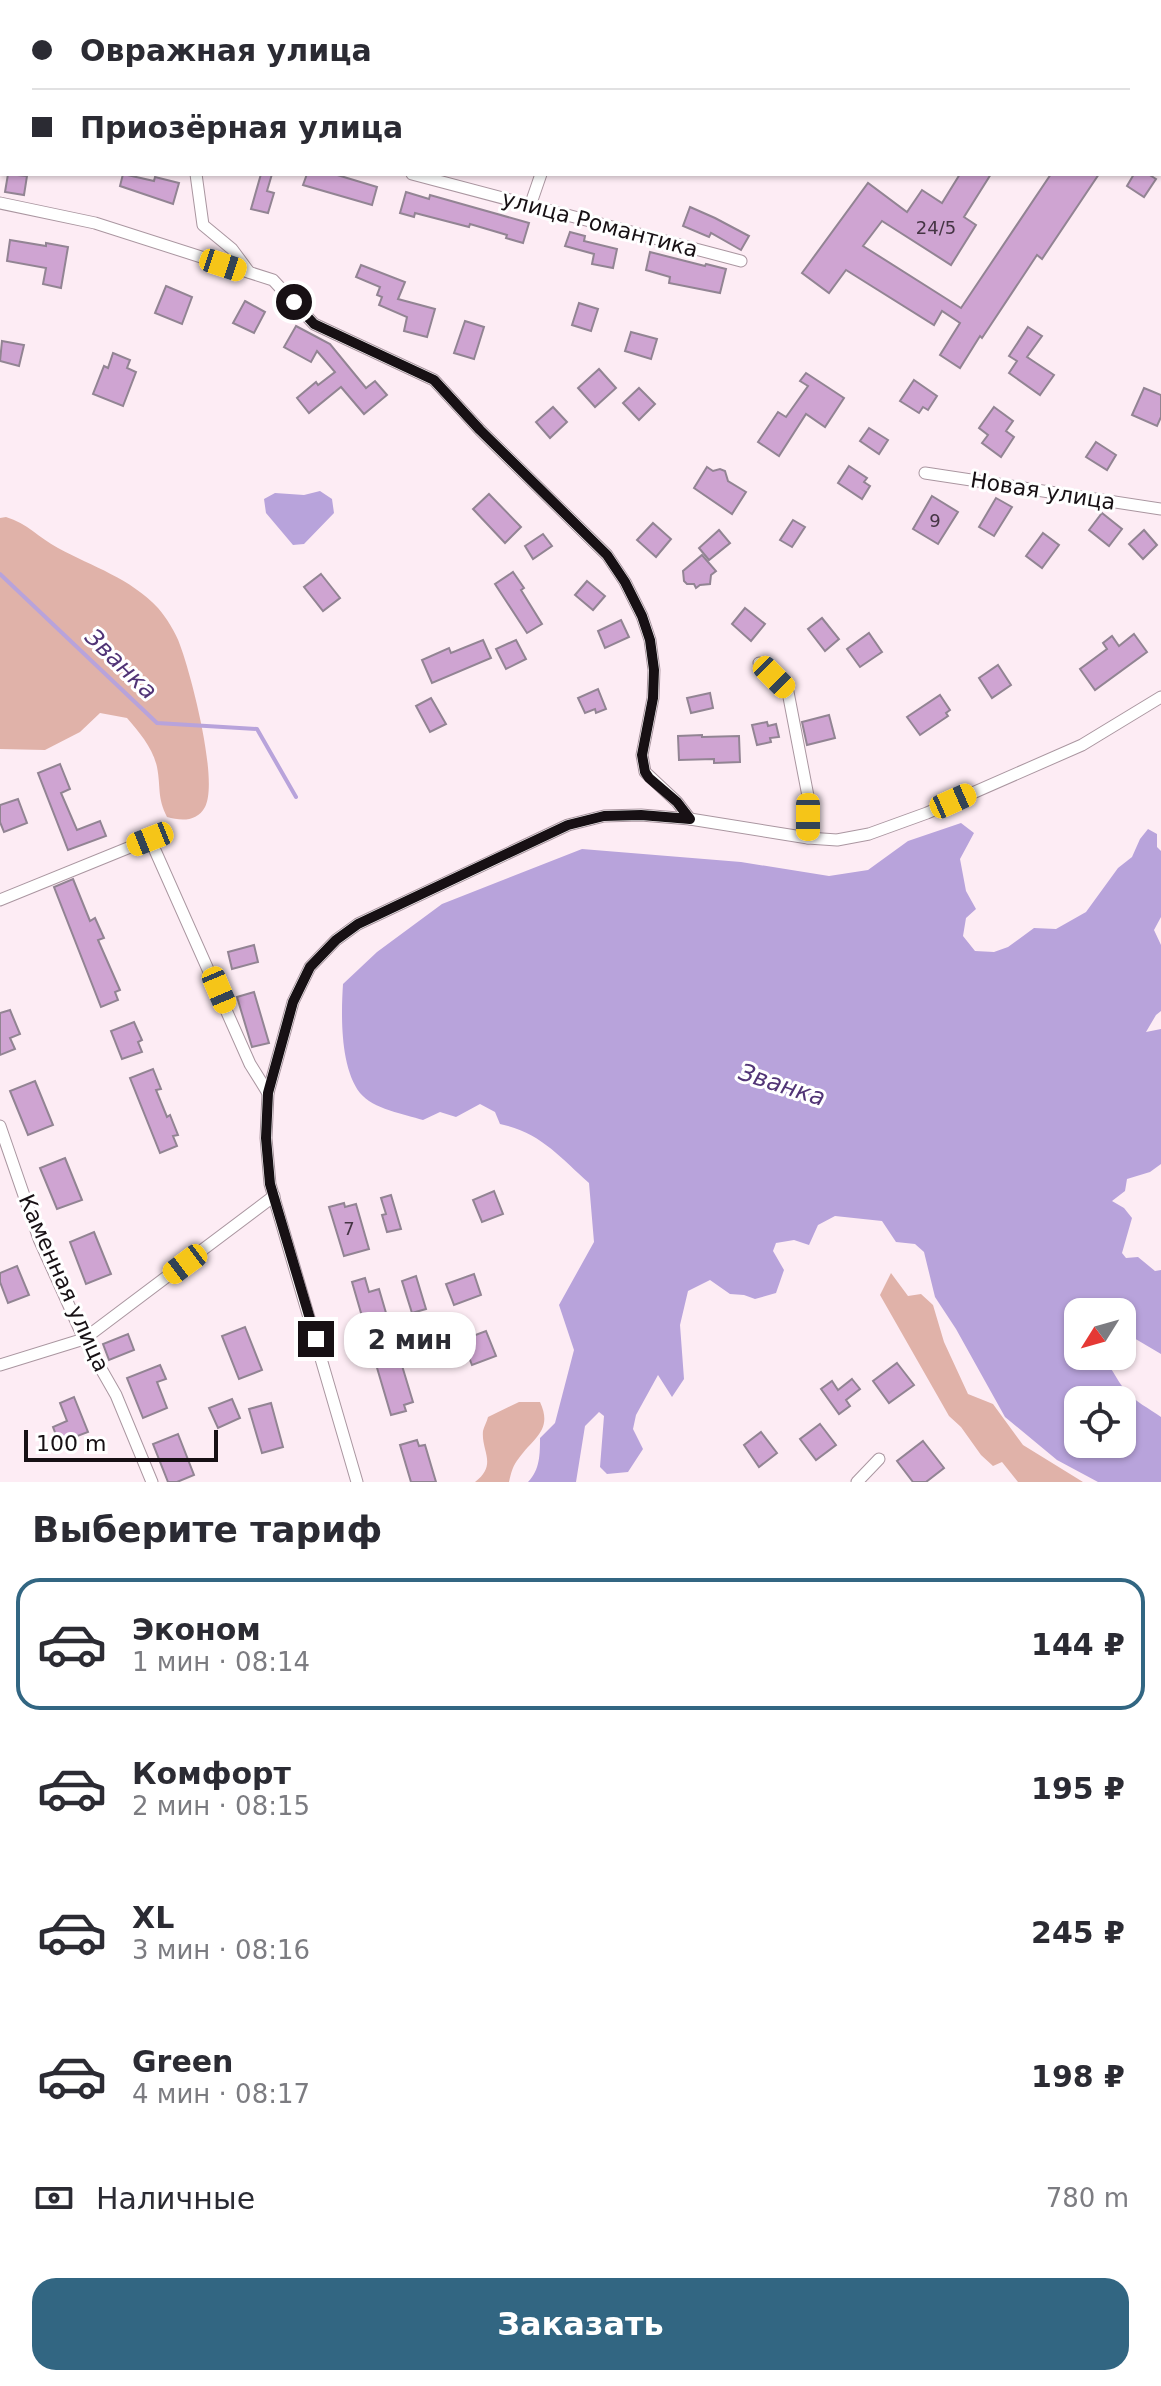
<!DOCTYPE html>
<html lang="ru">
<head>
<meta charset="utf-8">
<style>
  body { margin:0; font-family:"DejaVu Sans",sans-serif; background:#f7f7f7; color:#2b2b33; height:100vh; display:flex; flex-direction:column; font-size:30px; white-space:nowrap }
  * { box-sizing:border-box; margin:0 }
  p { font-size:26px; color:#7c7c81 }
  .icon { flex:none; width:44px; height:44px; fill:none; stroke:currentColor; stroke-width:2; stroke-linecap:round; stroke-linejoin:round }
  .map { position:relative; height:1482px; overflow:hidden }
  .sheet { display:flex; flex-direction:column; background:#fff; flex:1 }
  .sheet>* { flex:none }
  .banner { position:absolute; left:0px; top:0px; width:1162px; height:176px; box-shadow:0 2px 6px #0004; display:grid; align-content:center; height:176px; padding:0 32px; background:#fff }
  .needle { width:52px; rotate:233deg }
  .fabs { position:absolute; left:1064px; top:1298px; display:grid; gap:16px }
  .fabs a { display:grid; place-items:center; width:72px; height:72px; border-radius:16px; background:#fff; box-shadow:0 2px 6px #0004; font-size:40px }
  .scale { position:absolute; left:24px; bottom:20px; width:194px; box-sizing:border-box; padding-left:8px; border:4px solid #171014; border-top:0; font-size:22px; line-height:28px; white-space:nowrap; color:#171014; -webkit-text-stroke:6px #fff; paint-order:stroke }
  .end { position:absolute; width:36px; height:36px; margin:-18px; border:10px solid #171014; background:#fff; box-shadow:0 0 0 4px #fff }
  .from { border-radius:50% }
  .bubble { position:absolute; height:56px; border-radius:24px; background:#fff; box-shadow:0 2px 6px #0004; font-size:26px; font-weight:600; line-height:56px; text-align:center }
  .car { position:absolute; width:24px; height:48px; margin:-24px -12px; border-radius:10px; box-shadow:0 0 6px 2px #0007; background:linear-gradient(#f5c518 24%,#345 0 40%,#f5c518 0 76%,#345 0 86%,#f5c518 0) }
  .banner b { display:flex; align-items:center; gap:28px; height:76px; font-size:30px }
  .banner b+b { border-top:2px solid #e1e1e2 }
  .banner i { width:20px; height:20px; background:#2b2b33 }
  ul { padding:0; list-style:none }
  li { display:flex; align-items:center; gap:24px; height:132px; margin:0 16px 12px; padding:0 16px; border:4px solid transparent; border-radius:24px }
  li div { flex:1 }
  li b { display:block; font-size:30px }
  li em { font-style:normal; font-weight:600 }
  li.selected { border-color:#326682 }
  li>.icon { width:72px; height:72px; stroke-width:1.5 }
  h2 { padding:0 32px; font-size:36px; line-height:96px }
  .pay { display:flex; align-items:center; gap:20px; height:88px; padding:0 32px; font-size:30px }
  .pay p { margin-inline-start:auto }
  .cta { display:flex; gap:16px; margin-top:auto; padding:16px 32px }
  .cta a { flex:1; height:92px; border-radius:24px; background:#326682; color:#fff; font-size:32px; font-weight:600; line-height:92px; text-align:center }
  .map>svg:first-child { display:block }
  .green { fill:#e0b2a9 }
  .water { fill:#b8a3db; fill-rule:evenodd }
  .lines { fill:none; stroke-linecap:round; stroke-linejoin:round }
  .stream { stroke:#b8a3db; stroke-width:4 }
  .building { fill:#cfa4d2; stroke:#928493; stroke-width:2 }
  .minor-casing { stroke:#aa96a0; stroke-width:13 }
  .minor { stroke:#fff; stroke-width:11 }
  .route { stroke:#171014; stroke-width:10 }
  .labels { text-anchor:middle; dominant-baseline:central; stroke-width:6; stroke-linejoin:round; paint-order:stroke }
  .number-label { font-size:18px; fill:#453544 }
  .street-label { font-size:22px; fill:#171014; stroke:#fff }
  .water-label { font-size:24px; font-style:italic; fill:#513476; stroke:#fff }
</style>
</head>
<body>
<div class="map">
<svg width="1161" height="1482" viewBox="0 0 1161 1482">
  <rect width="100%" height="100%" fill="#fdecf4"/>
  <!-- green -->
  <g class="green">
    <path d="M6 517C27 523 39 538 58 548 93 567 130 578 158 608 166 617 176 633 180 645 191 674 219 781 205 807 197 822 181 821 167 817 157 797 161 788 157 767 153 748 139 732 127 718L100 713 80 732 45 750 0 749V518Z"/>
    <polygon points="891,1273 908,1296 921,1294 933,1305 944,1342 968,1394 993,1404 1023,1445 1083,1482 1018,1482 1002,1462 993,1466 981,1455 961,1427 949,1416 880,1295"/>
    <path d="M519 1402H540C553 1430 534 1437 519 1458 513 1465 511 1473 509 1482H475C498 1464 481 1451 483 1431 484 1426 487 1422 488 1417Z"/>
  </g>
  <!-- water -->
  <g class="water">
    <polygon points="320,491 332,499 334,513 304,544 293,545 266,513 264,499 275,493 304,495"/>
    <path d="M961 823 974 833 960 859 966 891 976 909 966 918 963 936 975 951 994 952 1008 947 1034 928 1056 929 1086 912 1118 868 1132 857 1140 839 1148 829 1157 834V847L1161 851V917L1154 930 1161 945V1011L1156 1015 1146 1032 1161 1029V1164L1150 1172 1127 1179 1125 1191 1112 1201 1124 1208 1132 1218 1122 1253 1126 1258 1138 1257 1155 1271 1161 1270V1354L1122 1331V1312H1078V1356C1113 1356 1107 1367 1125 1390 1134 1401 1150 1409 1161 1417V1482H1098L1057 1460 1005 1417 956 1329 935 1297 924 1252 915 1244 896 1242 882 1221 835 1216 818 1225 809 1245 794 1240 776 1243 773 1251 784 1270 776 1293 755 1299 744 1295 730 1294 710 1280 688 1291 680 1325 684 1379 672 1397 658 1375 636 1415 633 1429 643 1449 628 1472 607 1474 600 1467 604 1416 599 1412 585 1426 576 1482H528C540 1470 540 1454 540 1438L555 1423 574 1350 559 1305 594 1242 589 1183C560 1157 540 1132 500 1124L495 1112 480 1104 456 1117 440 1112 423 1120C404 1114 373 1109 360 1093 340 1067 341 1015 343 984L377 952 442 904 582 849 741 862 829 876 868 870 908 841ZM1078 1400H1122V1444H1078Z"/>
  </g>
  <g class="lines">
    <!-- stream -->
    <polyline class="stream" points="0,574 157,723 257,729 296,797"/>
  </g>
  <!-- building -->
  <g class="building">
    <polygon points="8,174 27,176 24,195 5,192"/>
    <polygon points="123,174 154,181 155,177 179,183 173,204 120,186"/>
    <polygon points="261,174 272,174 267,191 274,193 268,213 251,209"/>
    <polygon points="307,174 334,174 377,187 372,205 303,185"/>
    <polygon points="960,174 991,174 964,217 976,225 951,265 882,221 863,246 961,308 1051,174 1099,174 1042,259 1037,255 982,338 980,336 960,368 940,355 960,323 942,311 934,325 846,270 829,293 802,273 868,183 907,212 922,190 942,203"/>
    <polygon points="1134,174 1148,174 1156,179 1144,197 1127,186"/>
    <polygon points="406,192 429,199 430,195 529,223 523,243 506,238 507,235 470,224 469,227 415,213 414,217 400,213"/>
    <polygon points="690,207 715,218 749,236 741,250 711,233 709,237 683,226"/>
    <polygon points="570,232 585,236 584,241 617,249 613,268 592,264 594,254 565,246"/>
    <polygon points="10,240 46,246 46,243 68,247 61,288 43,284 46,268 7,261"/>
    <polygon points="650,252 705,266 706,264 726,269 720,293 669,283 670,277 646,270"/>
    <polygon points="361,265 405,282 398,299 435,309 427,337 404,331 407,317 379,305 382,297 377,295 380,287 356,277"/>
    <polygon points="166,286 192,297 182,324 155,313"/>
    <polygon points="245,301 265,312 254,333 233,323"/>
    <polygon points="579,303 598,309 591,331 572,325"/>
    <polygon points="465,321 484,327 474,359 454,353"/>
    <polygon points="296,326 330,344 366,388 375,381 387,395 364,414 341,387 309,413 297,398 316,382 318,385 335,372 317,351 311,362 284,347"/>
    <polygon points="1028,327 1042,336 1027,357 1054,375 1040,395 1009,373 1017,361 1009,356"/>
    <polygon points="631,332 657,339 651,359 625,351"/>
    <polygon points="2,341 24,345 19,366 0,361"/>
    <polygon points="113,353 130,360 127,368 136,372 123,406 93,394 104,366 108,368"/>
    <polygon points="599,369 616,388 595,407 578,388"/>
    <polygon points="806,373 844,398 825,427 806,414 779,456 758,442 778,412 786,417 808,386 800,381"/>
    <polygon points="914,380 937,396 928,410 923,407 919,413 900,401"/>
    <polygon points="639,388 655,404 639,420 623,403"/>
    <polygon points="1144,388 1161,395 1161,417 1157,426 1132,415"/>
    <polygon points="553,407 567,422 550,438 536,422"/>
    <polygon points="994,407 1013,421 1006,431 1014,437 1001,457 982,443 988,435 979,428"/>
    <polygon points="869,428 888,440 879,454 860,441"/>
    <polygon points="1096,442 1116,455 1107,470 1086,457"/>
    <polygon points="849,466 867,478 864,482 870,486 862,499 838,483"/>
    <polygon points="707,467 713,471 720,469 725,471 728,481 746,492 732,514 694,488"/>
    <polygon points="489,494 521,527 505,543 473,509"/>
    <polygon points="932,496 958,512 938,544 913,529"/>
    <polygon points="996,498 1012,507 994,536 979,527"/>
    <polygon points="1102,513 1122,529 1109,546 1089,530"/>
    <polygon points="793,520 805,527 792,547 780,540"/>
    <polygon points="653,523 671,539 656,557 637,540"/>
    <polygon points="719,530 730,543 709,560 699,548"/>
    <polygon points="1144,530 1157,545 1143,559 1129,544"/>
    <polygon points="1043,533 1059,545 1042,568 1026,556"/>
    <polygon points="543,534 552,546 533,559 525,546"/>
    <polygon points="702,555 716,571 711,575 710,584 700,585 696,588 694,584 687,584 684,581 683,571"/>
    <polygon points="513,572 524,588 521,590 542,624 527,633 495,584"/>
    <polygon points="321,574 340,598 323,611 304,587"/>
    <polygon points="587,581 605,596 593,610 575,595"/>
    <polygon points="745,608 765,624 751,641 732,624"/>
    <polygon points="822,618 839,639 825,651 808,629"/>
    <polygon points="621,620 629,637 605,648 598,631"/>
    <polygon points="869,633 882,652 860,667 847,649"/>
    <polygon points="1134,634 1147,652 1095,690 1080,669 1107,649 1103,643 1112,636 1119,646"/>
    <polygon points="483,640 491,658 432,683 422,660 449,648 451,653"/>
    <polygon points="516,640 526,659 506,669 496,649"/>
    <polygon points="998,665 1011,685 992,698 979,678"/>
    <polygon points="598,689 606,709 596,713 595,709 585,713 578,698"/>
    <polygon points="710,693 713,708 691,713 687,698"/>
    <polygon points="940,695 950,710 946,713 948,716 920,735 907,717"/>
    <polygon points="431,698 446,724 430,732 416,706"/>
    <polygon points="829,715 835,738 807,745 802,722"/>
    <polygon points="767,722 768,726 776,724 779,737 770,738 771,742 757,745 752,725"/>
    <polygon points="702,735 702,737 739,736 740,762 714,763 714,759 679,760 678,736"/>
    <polygon points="60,764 70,789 61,793 77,830 100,821 106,836 68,850 38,773"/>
    <polygon points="18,799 27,823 4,832 0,822 0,805"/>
    <polygon points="73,879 90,921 95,918 104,938 98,940 120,990 115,992 118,1000 101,1007 54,887"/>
    <polygon points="254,945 258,962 232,969 228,952"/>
    <polygon points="254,992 269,1043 252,1047 237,997"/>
    <polygon points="10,1010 20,1034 10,1038 15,1049 0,1055 0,1013"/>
    <polygon points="134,1022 142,1040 138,1042 142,1052 122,1059 111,1031"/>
    <polygon points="153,1069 161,1089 156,1090 167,1117 170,1115 178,1135 173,1136 177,1146 160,1153 130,1078"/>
    <polygon points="35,1081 53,1125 28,1135 10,1091"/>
    <polygon points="65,1158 82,1200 57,1209 40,1168"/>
    <polygon points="494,1191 503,1214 482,1222 473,1200"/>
    <polygon points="391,1195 401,1229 387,1232 382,1215 386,1214 381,1198"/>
    <polygon points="344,1203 345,1207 356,1204 369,1249 344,1256 329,1207"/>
    <polygon points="94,1232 111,1274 86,1284 70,1242"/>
    <polygon points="17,1266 29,1295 8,1303 0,1282 0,1273"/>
    <polygon points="474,1274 481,1295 454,1305 446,1284"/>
    <polygon points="416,1276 426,1309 412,1313 402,1281"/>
    <polygon points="365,1278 369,1292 379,1289 391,1330 368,1337 352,1282"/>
    <polygon points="245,1327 262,1370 239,1379 222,1336"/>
    <polygon points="486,1331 496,1356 472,1365 462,1340"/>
    <polygon points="128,1334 134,1350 109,1360 103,1344"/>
    <polygon points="390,1357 391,1362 400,1359 413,1402 404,1405 406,1411 391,1415 375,1361"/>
    <polygon points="897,1363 914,1385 889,1403 873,1381"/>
    <polygon points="160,1365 166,1379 157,1382 167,1408 143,1418 127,1378"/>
    <polygon points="852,1379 860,1389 846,1400 850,1406 839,1414 821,1389 832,1381 838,1390"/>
    <polygon points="74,1397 88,1432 59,1443 53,1427 67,1421 60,1403"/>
    <polygon points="232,1399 240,1418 218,1428 209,1408"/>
    <polygon points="271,1403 283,1447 262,1453 249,1409"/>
    <polygon points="820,1424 836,1445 816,1460 800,1439"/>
    <polygon points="761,1432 777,1453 759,1467 744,1445"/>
    <polygon points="178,1434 194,1475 177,1482 168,1482 153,1444"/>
    <polygon points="417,1440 419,1446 425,1445 436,1482 411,1482 400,1445"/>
    <polygon points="923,1441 944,1468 926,1482 913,1482 897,1461"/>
  </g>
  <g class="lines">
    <defs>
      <g id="minor">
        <polyline points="279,0 283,2"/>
        <polyline points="174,2 174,0"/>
        <polyline points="196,174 203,225 232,249 249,272"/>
        <polyline points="412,174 741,261"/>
        <polyline points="0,203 95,223 273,280 314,324 434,380 480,430 607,555 625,582 642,616 650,640 654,670 653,698 642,755 645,772 677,802 690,819"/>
        <polyline points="530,206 541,174"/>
        <polyline points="925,473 1161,509"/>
        <polyline points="759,663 788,692 808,796 808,838"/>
        <polyline points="0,900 150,839 250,1064 268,1093"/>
        <polyline points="0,1126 39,1239 84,1339 116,1395 152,1482"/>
        <polyline points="0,1365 84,1339 274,1196"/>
        <polyline points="357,1482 270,1184 266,1138 268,1093 293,1002 310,967 336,940 358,924 568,825 604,816 641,815 690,819 808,838 837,840 869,834 927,813 1082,745 1161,697"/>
        <polyline points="857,1482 879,1459"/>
      </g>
    </defs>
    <!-- minor casing -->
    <use href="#minor" class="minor-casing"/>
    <!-- minor -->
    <use href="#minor" class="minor"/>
  </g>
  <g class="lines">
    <!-- route -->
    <polyline class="route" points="294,302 314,324 434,380 480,430 607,555 625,582 642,616 650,640 654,670 653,698 642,755 645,772 649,778 677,802 690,819 641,815 604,816 568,825 358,924 336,940 310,967 293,1002 268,1093 266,1138 270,1184 316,1339"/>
  </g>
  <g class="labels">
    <!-- number labels -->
    <g class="number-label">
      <text x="936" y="227">24/5</text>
      <text x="935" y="520">9</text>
      <text x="349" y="1228">7</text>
    </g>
    <!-- street labels -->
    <g class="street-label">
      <text transform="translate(600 224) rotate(15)">улица Романтика</text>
      <text transform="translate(1043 491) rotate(9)">Новая улица</text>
      <text transform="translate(64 1283) rotate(66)">Каменная улица</text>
    </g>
    <!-- water labels -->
    <g class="water-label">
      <text transform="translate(121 664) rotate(44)">Званка</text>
      <text transform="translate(782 1085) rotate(18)">Званка</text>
    </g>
  </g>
</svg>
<div class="fabs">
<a><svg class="needle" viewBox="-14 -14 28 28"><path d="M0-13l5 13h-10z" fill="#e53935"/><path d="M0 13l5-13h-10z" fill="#7c7c81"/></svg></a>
<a><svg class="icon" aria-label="locate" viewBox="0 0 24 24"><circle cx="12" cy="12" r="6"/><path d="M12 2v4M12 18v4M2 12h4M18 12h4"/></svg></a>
</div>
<div class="scale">100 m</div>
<i class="end from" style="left:294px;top:302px"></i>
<i class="end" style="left:316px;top:1339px"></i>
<div class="bubble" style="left:344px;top:1312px;width:132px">2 мин</div>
<i class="car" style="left:223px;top:265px;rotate:108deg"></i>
<i class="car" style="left:774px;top:677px;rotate:135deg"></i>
<i class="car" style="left:953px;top:801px;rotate:66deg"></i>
<i class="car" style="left:808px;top:817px;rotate:180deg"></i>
<i class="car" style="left:150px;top:839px;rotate:248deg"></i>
<i class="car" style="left:219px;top:990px;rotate:157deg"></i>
<i class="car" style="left:185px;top:1264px;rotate:233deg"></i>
<div class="banner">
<b><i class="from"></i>Овражная улица</b>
<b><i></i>Приозёрная улица</b>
</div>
</div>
<section class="sheet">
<h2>Выберите тариф</h2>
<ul>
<li class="selected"><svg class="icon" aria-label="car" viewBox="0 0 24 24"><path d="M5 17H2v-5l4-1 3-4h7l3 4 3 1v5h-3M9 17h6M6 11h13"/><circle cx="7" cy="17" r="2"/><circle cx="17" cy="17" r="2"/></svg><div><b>Эконом</b><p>1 мин · 08:14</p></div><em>144 ₽</em></li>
<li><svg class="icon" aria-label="car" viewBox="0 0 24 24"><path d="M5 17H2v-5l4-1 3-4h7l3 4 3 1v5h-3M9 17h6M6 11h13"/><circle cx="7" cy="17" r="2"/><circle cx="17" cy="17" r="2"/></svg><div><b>Комфорт</b><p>2 мин · 08:15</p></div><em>195 ₽</em></li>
<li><svg class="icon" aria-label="car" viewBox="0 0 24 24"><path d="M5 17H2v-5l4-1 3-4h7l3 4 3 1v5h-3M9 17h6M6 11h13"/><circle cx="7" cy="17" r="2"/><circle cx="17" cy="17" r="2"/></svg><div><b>XL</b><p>3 мин · 08:16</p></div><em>245 ₽</em></li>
<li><svg class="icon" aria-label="car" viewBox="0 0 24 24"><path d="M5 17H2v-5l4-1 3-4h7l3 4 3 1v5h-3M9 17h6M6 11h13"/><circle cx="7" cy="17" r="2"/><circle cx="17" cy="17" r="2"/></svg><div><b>Green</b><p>4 мин · 08:17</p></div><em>198 ₽</em></li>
</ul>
<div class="pay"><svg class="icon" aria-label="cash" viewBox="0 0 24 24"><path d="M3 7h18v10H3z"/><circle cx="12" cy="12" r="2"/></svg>Наличные<p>780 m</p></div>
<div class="cta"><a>Заказать</a></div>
</section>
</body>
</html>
